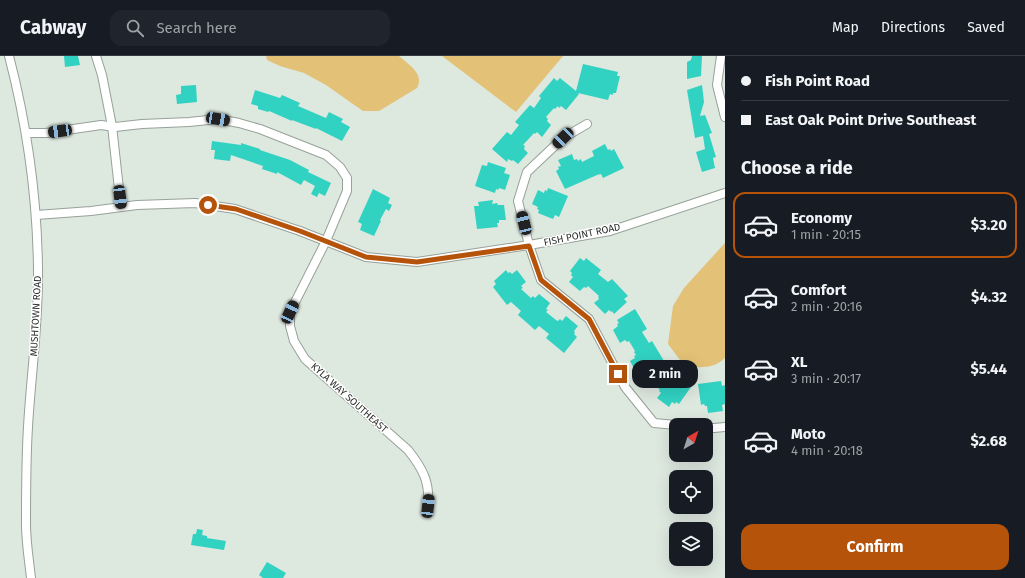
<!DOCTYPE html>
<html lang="en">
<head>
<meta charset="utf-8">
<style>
  body { margin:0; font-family:"Fira Sans",sans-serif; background:#20242c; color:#f1f3f6; height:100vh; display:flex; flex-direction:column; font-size:15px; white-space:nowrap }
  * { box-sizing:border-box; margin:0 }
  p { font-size:13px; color:#9ea1a6 }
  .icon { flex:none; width:22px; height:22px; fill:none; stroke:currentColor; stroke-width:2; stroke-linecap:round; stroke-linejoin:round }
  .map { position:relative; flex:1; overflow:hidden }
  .sheet { display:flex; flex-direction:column; background:#171b24; width:300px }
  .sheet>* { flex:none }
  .guide { display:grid; align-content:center; height:88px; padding:0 16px; background:#171b24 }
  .needle { width:26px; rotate:39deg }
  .buttons { position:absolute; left:669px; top:362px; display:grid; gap:8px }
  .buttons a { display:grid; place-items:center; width:44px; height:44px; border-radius:8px; background:#171b24; box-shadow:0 4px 16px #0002; font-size:20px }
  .end { position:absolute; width:18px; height:18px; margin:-9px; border:5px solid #b45309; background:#fff; box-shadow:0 0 0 2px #fff }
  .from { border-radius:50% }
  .bubble { position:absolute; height:28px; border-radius:12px; background:#171b24; box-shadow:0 4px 16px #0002; font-size:13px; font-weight:700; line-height:28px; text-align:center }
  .car { position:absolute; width:12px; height:24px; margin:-12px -6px; border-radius:5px; box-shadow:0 0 3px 1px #0007; background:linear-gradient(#222 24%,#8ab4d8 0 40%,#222 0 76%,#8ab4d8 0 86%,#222 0) }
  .guide b { display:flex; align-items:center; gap:14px; height:38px; font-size:15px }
  .guide b+b { border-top:1px solid #363941 }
  .guide i { width:10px; height:10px; background:#f1f3f6 }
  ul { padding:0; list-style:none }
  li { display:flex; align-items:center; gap:12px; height:66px; margin:0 8px 6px; padding:0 8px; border:2px solid transparent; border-radius:12px }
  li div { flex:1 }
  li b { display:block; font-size:15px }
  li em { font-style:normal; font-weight:700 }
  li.selected { border-color:#b45309 }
  li>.icon { width:36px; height:36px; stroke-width:1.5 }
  h2 { padding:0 16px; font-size:18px; line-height:48px }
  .button { display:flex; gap:8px; margin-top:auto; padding:8px 16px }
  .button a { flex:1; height:46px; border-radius:12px; background:#b45309; color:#fff; font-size:16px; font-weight:700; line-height:46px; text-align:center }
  header { display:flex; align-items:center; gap:24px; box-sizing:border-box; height:56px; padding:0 20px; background:#171b24; border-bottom:1px solid #363941 }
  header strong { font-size:19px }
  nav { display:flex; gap:22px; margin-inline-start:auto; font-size:14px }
  .search { width:280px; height:36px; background:#20242c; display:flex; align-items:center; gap:10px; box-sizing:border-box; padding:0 14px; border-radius:12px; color:#9ea1a6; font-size:15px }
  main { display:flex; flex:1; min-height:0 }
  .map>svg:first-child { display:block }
  .green { fill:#e3c176 }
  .building { fill:#31d2c2 }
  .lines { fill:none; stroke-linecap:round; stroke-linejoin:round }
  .minor-casing { stroke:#97a199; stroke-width:10 }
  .minor { stroke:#fff; stroke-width:8 }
  .route { stroke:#b45309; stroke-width:5 }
  .labels { text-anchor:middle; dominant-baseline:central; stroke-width:3; stroke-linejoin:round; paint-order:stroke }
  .street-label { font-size:10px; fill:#2d312e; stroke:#fff }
</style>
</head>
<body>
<header>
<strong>Cabway</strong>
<div class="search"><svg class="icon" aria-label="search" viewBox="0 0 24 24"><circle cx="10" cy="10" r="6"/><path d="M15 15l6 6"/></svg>Search here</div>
<nav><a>Map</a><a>Directions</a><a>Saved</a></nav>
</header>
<main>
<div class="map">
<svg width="725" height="522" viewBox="0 0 725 522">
  <rect width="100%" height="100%" fill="#dde8df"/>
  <!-- green -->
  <g class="green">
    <path d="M266 0H399C408 8 425 18 417 32L379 55H363L326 29 304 17 280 10 267 4Z"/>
    <polygon points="442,0 563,0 516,56"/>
    <path d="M725 187V302C713 313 703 311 688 311L680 304 668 288 673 250 684 232Z"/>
  </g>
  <!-- building -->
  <g class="building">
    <polygon points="64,0 78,0 80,9 65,11"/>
    <polygon points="692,0 702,0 701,20 687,23 687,6 691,4"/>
    <polygon points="583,8 618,16 617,20 620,20 616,37 613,37 613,39 610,38 608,44 578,37 579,38 566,54 561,50 559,52 558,50 555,53 554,52 546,61 548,63 547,65 551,69 542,81 537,76 535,78 534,77 523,89 525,90 524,93 528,97 518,108 513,104 512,105 508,103 507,106 492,93 507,76 511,79 519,69 515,66 530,49 534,52 541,42 539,40 554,22 557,25 560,22 576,35"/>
    <polygon points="196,29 197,46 177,48 176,39 181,38 181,30"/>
    <polygon points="702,29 704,46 700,60 705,59 712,77 709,78 716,101 713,102 715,112 702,116 696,96 705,93 703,80 695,82 687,34"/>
    <polygon points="255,34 280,42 282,39 300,47 298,50 326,62 329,56 343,63 341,66 350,71 342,85 316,72 316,73 292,64 292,65 269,55 268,56 258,53 258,50 251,48"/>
    <polygon points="212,85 241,89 241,87 260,93 260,94 290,104 309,114 308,116 331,127 325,140 319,137 317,141 311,138 315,130 304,124 301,129 277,116 277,118 262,113 263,110 231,99 230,105 214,103 215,94 211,94"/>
    <polygon points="605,88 608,94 610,93 611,95 614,93 624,112 603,122 601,118 597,119 565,133 556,115 559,113 558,111 561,110 558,104 572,98 574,104 577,103 578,105 581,103 582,106 594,100 592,95"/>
    <polygon points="488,106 506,112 504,117 510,119 505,134 499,132 498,134 496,133 495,137 475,130 482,109 487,110"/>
    <polygon points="548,132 568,140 559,161 555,159 553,163 538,157 539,154 537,153 538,151 532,148 538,134 544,137 545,134 547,135"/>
    <polygon points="373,133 390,142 388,147 392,149 389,155 386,153 380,164 381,165 374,180 360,174 362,168 358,166"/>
    <polygon points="493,144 492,148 497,147 498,149 504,149 506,164 499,164 499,167 497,167 498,171 477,173 474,150 479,150 478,146"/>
    <polygon points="580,202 584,205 586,202 601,214 598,218 608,226 612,223 628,240 624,243 627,246 614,258 612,255 611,256 609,254 605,258 594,247 599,243 598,241 599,240 588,230 586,232 584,231 580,235 569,226 573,221 571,219 572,217 570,215"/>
    <polygon points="506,214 508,217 510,216 512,218 517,214 526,226 521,230 523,232 521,233 531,242 533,240 535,242 539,238 550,247 546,253 548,254 546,256 556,264 558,265 560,263 562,265 566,260 578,270 574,275 575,277 574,278 577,281 564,297 546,282 549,278 539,270 535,274 518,259 521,255 511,246 507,249 493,231 496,228 494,225"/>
    <polygon points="635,253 647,273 642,276 649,287 652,285 664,305 660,307 664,310 648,319 646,316 644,317 642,315 637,318 630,305 635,302 634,300 636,299 634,296 635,295 629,285 627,286 625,284 620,287 613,274 618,270 617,268 619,267 617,264"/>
    <polygon points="670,315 691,331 679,348 676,346 675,348 672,346 669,351 657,342 661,337 659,335 660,334 657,331"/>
    <polygon points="721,325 722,330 725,329 725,348 722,349 723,355 708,357 707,350 705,350 704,348 701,349 698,328"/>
    <polygon points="197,473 203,474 202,479 207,480 207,482 226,485 224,494 191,489 193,478 196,478"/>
    <polygon points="267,506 286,517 283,522 263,522 259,519"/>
  </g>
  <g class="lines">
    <defs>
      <g id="minor">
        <path d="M9 0C27 69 37 140 38 212 39 265 31 318 28 371 26 403 26 436 26 468 26 486 29 504 31 522"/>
        <polyline points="96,0 102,19 112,70 121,151"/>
        <polyline points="721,0 717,29 725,61"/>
        <polyline points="587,68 563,82 527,116 518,145 529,189 541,224 589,263 625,331 654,367 676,369"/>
        <path d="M26 77H46L101 69 115 71 142 68 189 66 218 63 239 67 260 73 326 99 340 111 347 122V135L326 185 290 256V270L294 285 305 303 408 394C423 413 430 426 428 450"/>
        <polyline points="36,159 91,155 137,149 195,147 235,153 300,175 366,201 417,206 529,189 610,175 725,137"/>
        <polyline points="706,372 714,372 725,371"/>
      </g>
    </defs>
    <!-- minor casing -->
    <use href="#minor" class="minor-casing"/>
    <!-- minor -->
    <use href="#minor" class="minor"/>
  </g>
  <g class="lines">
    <!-- route -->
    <polyline class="route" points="208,149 236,153 300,175 366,201 417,206 529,190 541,224 589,263 618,318"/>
  </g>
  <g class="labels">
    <!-- street labels -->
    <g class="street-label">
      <text transform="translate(582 179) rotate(-12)">FISH POINT ROAD</text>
      <text transform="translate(36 260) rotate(-87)">MUSHTOWN ROAD</text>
      <text transform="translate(349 342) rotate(42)">KYLA WAY SOUTHEAST</text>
    </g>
  </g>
</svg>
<div class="buttons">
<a><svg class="needle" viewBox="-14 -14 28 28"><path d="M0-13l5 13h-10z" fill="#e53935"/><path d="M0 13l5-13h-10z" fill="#9ea1a6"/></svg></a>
<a><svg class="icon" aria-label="locate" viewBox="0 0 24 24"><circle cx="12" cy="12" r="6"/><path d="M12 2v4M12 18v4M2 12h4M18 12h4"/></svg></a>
<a><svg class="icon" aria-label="layers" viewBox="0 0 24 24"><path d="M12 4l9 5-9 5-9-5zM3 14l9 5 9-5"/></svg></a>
</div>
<i class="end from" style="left:208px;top:149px"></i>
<i class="end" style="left:618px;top:318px"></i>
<div class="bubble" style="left:632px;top:304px;width:66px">2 min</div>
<i class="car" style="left:218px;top:63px;rotate:100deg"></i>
<i class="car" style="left:60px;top:75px;rotate:262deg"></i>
<i class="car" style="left:563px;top:82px;rotate:226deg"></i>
<i class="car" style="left:120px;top:141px;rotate:173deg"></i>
<i class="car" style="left:524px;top:167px;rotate:346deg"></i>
<i class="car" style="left:290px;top:256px;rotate:25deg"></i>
<i class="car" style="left:428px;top:450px;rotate:6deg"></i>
</div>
<section class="sheet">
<div class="guide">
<b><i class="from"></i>Fish Point Road</b>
<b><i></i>East Oak Point Drive Southeast</b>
</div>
<h2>Choose a ride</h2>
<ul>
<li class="selected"><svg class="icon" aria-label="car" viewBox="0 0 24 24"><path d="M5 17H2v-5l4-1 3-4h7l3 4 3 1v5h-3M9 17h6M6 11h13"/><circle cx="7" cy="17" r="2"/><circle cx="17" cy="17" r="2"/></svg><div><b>Economy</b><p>1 min · 20:15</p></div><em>$3.20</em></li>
<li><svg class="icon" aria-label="car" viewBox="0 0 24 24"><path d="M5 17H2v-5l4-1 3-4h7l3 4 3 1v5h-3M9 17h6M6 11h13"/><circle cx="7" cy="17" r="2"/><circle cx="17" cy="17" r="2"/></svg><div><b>Comfort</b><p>2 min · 20:16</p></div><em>$4.32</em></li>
<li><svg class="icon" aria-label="car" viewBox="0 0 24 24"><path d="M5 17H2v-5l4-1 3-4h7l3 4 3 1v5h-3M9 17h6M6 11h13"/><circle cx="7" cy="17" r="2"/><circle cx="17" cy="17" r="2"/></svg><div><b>XL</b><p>3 min · 20:17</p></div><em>$5.44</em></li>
<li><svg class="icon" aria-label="car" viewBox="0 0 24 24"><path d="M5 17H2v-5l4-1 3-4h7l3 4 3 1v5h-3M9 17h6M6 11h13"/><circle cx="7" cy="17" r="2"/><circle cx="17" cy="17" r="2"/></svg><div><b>Moto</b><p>4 min · 20:18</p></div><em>$2.68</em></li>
</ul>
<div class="button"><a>Confirm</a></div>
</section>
</main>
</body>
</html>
